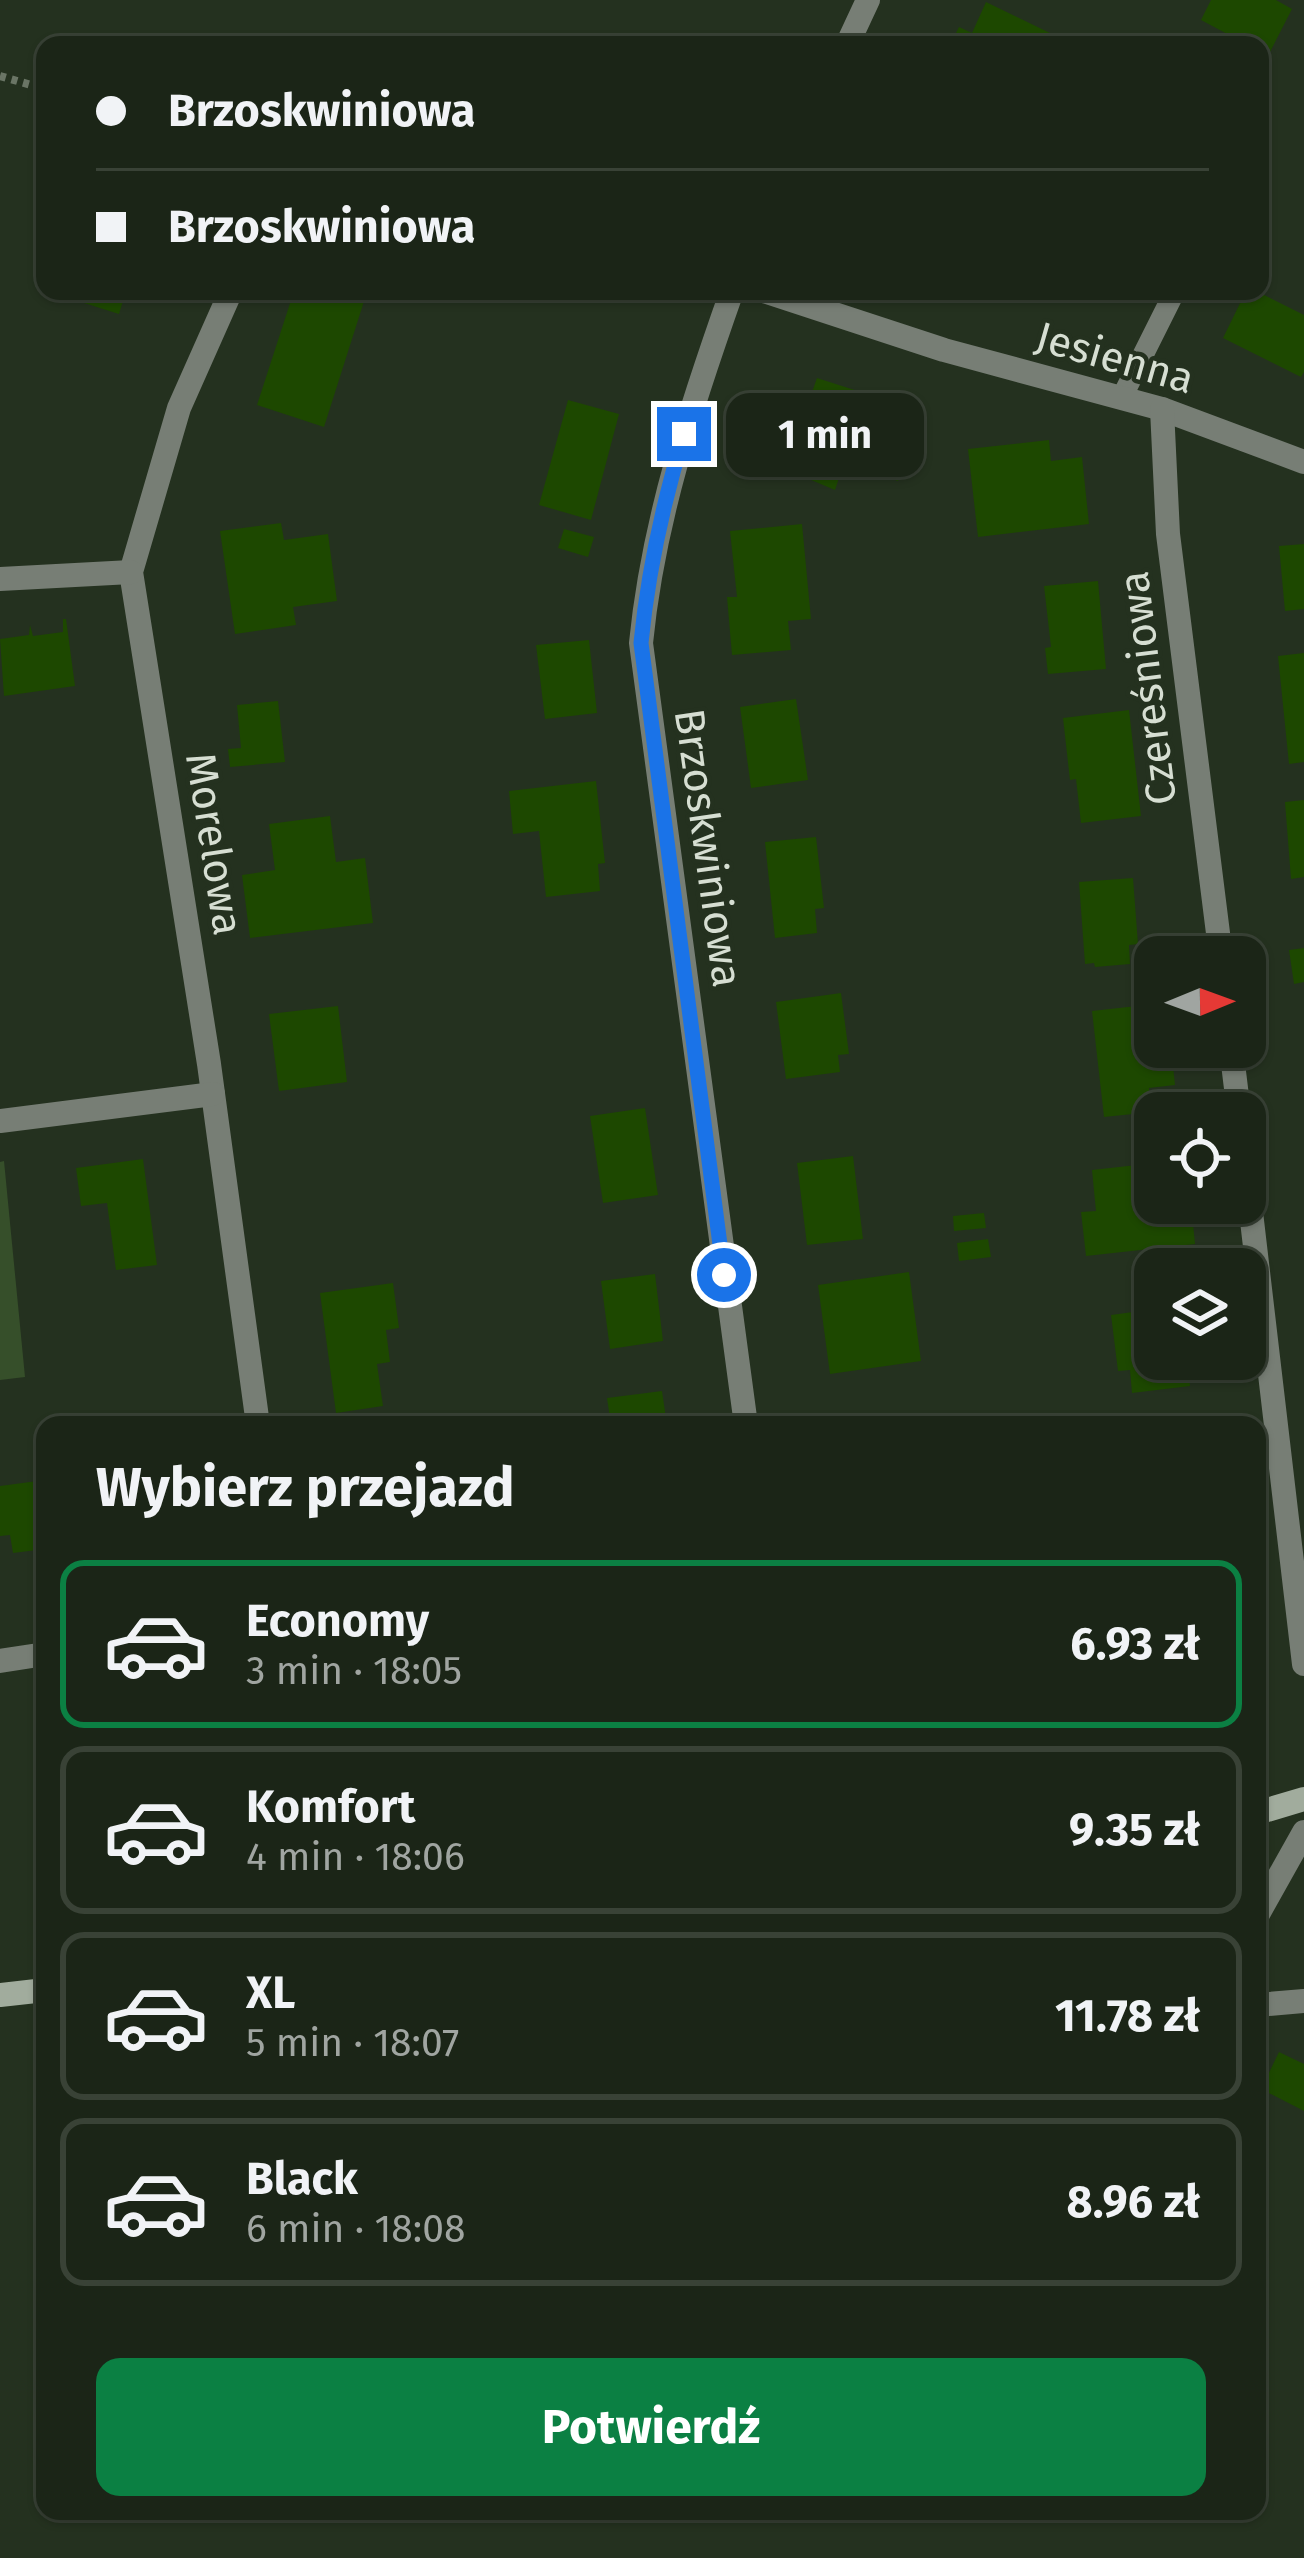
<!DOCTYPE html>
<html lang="pl">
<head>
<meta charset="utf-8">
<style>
  body { margin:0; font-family:"Fira Sans",sans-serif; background:#283124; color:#f1f3f6; height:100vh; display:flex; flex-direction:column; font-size:45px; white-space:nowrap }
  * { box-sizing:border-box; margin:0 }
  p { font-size:39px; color:#a0a5a1 }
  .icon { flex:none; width:66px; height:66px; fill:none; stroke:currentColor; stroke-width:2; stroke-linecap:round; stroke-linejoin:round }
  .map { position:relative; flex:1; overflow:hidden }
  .details { position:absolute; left:36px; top:1416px; width:1230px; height:1104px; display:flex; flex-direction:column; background:#1b2517; border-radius:24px; box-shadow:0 3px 9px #0004,0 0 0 3px #394236 }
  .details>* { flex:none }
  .guide { position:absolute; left:36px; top:36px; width:1233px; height:264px; border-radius:24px; box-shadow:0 3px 9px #0004,0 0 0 3px #394236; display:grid; align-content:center; height:264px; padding:0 60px; background:#1b2517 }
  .needle { width:78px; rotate:89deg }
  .buttons { position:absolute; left:1134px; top:936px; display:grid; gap:24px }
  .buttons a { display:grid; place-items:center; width:132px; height:132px; border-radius:24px; background:#1b2517; box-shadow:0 3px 9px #0004,0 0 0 3px #394236; font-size:60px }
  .end { position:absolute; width:54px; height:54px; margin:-27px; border:15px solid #1a73e8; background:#fff; box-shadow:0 0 0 6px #fff }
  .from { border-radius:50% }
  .bubble { position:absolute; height:84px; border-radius:24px; background:#1b2517; box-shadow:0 3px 9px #0004,0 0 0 3px #394236; font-size:39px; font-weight:700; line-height:84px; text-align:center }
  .guide b { display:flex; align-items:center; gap:42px; height:114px; font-size:45px }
  .guide b+b { border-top:3px solid #394236 }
  .guide i { width:30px; height:30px; background:#f1f3f6 }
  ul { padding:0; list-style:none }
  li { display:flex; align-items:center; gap:36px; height:168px; margin:0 24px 18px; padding:0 36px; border:6px solid #394236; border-radius:24px }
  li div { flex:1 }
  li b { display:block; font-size:45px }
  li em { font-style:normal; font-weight:700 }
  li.current { border-color:#0b8043 }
  li>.icon { width:108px; height:108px; stroke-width:1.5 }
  h2 { padding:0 60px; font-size:54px; line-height:144px }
  .button { display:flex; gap:24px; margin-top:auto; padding:24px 60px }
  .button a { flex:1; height:138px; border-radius:24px; background:#0b8043; color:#fff; font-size:48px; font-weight:700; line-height:138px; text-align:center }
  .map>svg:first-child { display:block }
  .green { fill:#364f2a }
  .building { fill:#1d4800 }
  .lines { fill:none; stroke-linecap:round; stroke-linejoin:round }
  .path { stroke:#6a7565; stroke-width:8; stroke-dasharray:6 6; stroke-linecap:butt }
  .lane { stroke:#777e75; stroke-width:21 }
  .street { stroke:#777e75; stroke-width:24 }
  .secondary { stroke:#a1ac9d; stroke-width:24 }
  .route { stroke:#1a73e8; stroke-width:15 }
  .labels { text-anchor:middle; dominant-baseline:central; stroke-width:9; stroke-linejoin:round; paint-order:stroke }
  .street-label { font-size:42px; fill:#d6ded2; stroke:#24311f }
</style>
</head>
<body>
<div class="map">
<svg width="1304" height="2558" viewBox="0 0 1304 2558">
  <rect width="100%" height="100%" fill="#24311f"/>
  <!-- green -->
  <polygon class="green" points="4,1161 25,1377 0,1380 0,1162"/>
  <!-- building -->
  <g class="building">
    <polygon points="1211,0 1276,0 1292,9 1268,56 1260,51 1260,45 1248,45 1201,20"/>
    <polygon points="986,2 1050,33 1044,45 950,45 959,27 972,33"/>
    <polygon points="67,291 126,291 119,314 65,297"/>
    <polygon points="294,291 354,291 366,295 324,427 257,405"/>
    <polygon points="1246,291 1256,291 1304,315 1304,372 1301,377 1223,338"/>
    <polygon points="817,378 867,394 861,414 915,433 898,481 844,463 835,490 785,469"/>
    <polygon points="568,400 619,414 591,520 539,505"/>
    <polygon points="1049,440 1051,461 1082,457 1089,524 978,537 968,449"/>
    <polygon points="281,523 284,540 328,534 337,601 293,607 296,625 235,634 220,531"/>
    <polygon points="802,524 811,619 788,621 791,650 732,655 727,597 737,597 730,531"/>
    <polygon points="564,529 594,537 588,557 558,548"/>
    <polygon points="1304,544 1304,609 1285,611 1279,546"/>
    <polygon points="1098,581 1106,669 1048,674 1045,648 1051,647 1044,586"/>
    <polygon points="63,619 66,619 75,686 4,696 0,639 29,635 30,625 33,636 63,632"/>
    <polygon points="589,640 597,713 545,719 536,645"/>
    <polygon points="1304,653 1304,762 1289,764 1278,656"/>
    <polygon points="796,699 808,780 751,788 740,707"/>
    <polygon points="278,701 285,762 230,767 228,749 241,748 237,705"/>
    <polygon points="1129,710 1141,816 1081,823 1076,779 1070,780 1063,718"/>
    <polygon points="596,781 605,863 598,864 600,891 546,897 539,831 513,834 509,791"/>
    <polygon points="1304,800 1304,877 1291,879 1285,802"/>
    <polygon points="330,816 336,862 365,858 373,923 250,938 242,875 275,870 269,824"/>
    <polygon points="816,837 824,908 815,909 817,933 775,938 765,842"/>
    <polygon points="1133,878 1138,944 1129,945 1130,964 1095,967 1094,963 1085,964 1079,882"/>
    <polygon points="1304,948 1304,982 1294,984 1289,950"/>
    <polygon points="841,993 849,1054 838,1055 840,1072 786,1079 776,1002"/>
    <polygon points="1155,1004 1155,1047 1171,1047 1175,1085 1149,1088 1152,1112 1104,1117 1092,1011"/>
    <polygon points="338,1006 347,1082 279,1091 269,1014"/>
    <polygon points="645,1108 658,1195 603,1203 590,1116"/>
    <polygon points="853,1156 863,1239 807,1245 797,1163"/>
    <polygon points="143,1159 157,1265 116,1270 107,1203 81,1206 76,1168"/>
    <polygon points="1155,1163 1155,1203 1191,1203 1195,1244 1086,1256 1081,1212 1096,1211 1092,1170"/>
    <polygon points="984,1213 986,1228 954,1231 953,1216"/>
    <polygon points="988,1239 991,1257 959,1261 957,1243"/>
    <polygon points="909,1272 921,1361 830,1374 818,1285"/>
    <polygon points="655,1274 663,1341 610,1349 601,1281"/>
    <polygon points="393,1283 399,1328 386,1330 390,1362 377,1364 383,1406 336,1413 320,1293"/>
    <polygon points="1155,1309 1155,1359 1187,1359 1190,1386 1132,1393 1130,1370 1118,1371 1111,1315"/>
    <polygon points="662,1391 667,1425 611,1425 607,1398"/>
    <polygon points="887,1413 889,1425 838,1425 837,1420"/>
    <polygon points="45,1480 45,1549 13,1553 10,1535 0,1536 0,1486"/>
    <polygon points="1279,2052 1304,2064 1304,2111 1261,2089"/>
  </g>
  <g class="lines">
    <!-- path -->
    <polyline class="path" points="0,76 45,89"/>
    <!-- lane -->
    <polyline class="lane" points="1122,397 1175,291"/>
    <!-- street -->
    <g class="street">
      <polyline points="847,45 868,0"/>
      <polyline points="231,291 179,408 131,572 209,1064 258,1425"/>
      <path d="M732 291C691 407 653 521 641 643L746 1425"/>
      <polyline points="764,291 944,350 1162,409 1304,462"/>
      <polyline points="1162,409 1168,534 1221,957"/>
      <polyline points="0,579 131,572"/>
      <polyline points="1231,1047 1239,1113"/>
      <polyline points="0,1121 213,1094"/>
      <polyline points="1245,1161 1304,1664"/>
      <polyline points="0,1661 45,1654"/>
      <polyline points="1257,1916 1304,1832"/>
      <polyline points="1257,2005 1304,2001"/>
    </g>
    <!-- secondary -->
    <g class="secondary">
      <polyline points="1257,1813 1304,1799"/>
      <polyline points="0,1995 45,1990"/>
    </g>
  </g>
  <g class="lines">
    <!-- route -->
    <path class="route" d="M684 434C663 503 648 571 641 643L724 1275"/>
  </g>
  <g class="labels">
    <!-- street labels -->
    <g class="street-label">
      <text transform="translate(1115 358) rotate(16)">Jesienna</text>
      <text transform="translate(1148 688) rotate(-97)">Czereśniowa</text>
      <text transform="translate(214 844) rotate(81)">Morelowa</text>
      <text transform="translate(708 848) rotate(82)">Brzoskwiniowa</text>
    </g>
  </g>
</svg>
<div class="buttons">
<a><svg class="needle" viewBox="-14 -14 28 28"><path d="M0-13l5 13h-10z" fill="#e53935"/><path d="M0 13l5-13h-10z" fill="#a0a5a1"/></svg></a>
<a><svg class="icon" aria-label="locate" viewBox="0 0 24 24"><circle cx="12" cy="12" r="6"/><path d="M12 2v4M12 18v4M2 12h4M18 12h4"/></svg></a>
<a><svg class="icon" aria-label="layers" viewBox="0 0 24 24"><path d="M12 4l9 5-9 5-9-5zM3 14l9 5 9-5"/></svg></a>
</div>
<i class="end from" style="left:724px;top:1275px"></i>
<i class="end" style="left:684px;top:434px"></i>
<div class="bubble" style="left:726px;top:393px;width:198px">1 min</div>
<div class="guide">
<b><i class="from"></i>Brzoskwiniowa</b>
<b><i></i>Brzoskwiniowa</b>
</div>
<section class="details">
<h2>Wybierz przejazd</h2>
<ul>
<li class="current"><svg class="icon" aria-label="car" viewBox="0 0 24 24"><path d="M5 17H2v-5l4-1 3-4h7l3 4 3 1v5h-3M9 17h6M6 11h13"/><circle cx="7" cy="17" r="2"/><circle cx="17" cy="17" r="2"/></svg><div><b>Economy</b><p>3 min · 18:05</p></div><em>6.93 zł</em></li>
<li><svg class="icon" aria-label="car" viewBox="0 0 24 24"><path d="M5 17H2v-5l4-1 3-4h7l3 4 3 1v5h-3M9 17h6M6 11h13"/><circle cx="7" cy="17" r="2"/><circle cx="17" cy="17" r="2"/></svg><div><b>Komfort</b><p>4 min · 18:06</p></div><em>9.35 zł</em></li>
<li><svg class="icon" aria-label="car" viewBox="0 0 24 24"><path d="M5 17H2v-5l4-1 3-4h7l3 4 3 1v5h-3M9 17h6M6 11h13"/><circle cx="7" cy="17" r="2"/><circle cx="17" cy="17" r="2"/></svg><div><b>XL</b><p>5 min · 18:07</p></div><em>11.78 zł</em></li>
<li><svg class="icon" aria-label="car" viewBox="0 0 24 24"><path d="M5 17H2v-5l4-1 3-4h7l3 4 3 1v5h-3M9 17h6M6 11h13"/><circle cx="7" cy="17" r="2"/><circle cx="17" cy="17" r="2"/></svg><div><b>Black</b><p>6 min · 18:08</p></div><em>8.96 zł</em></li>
</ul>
<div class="button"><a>Potwierdź</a></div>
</section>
</div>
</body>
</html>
